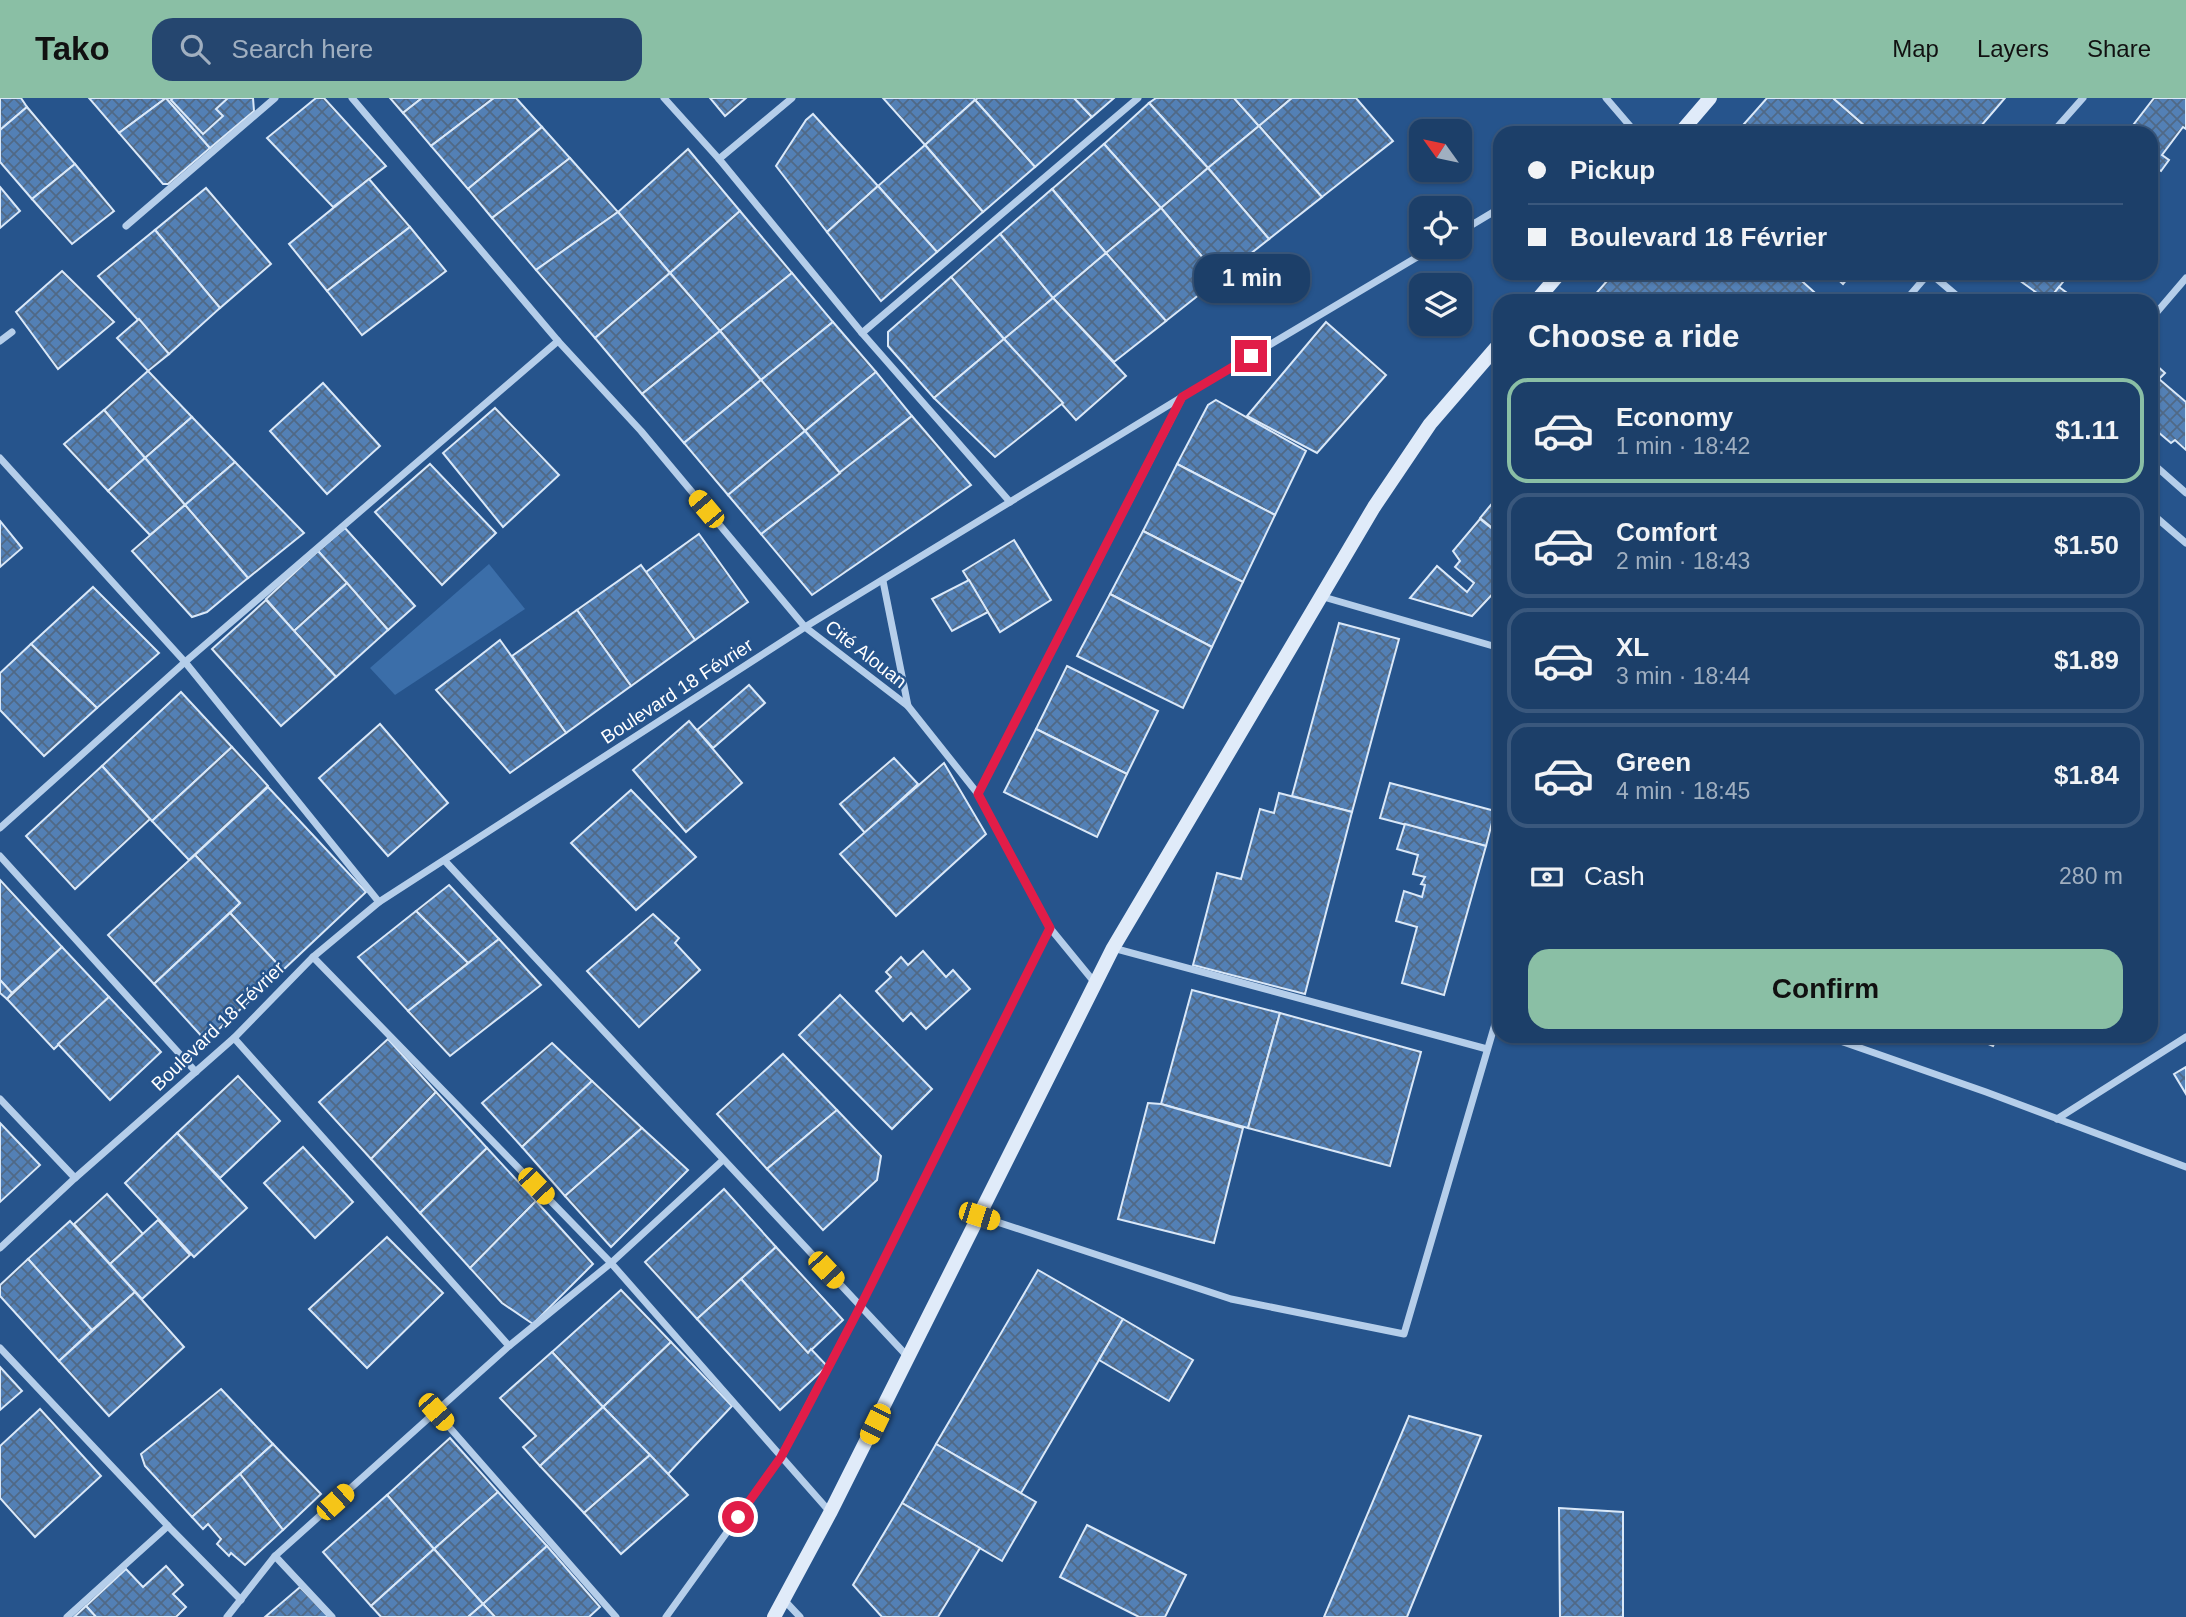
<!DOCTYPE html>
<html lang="en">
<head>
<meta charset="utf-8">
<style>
  body { margin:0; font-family:Helvetica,sans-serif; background:#25466f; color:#f1f3f6; height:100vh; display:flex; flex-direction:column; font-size:26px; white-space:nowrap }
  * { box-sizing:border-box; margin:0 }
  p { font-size:23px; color:#a0afc0 }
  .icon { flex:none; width:38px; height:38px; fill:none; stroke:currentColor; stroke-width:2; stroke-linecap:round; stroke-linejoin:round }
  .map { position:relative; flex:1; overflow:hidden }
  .sheet { position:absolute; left:1493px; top:196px; width:665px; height:749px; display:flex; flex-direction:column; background:#1c3f69; border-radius:21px; box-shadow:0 2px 5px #0004,0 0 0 2px #3a587d }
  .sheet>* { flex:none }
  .guide { position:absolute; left:1493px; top:28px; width:665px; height:154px; border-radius:21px; box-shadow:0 2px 5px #0004,0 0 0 2px #3a587d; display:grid; align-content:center; height:154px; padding:0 35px; background:#1c3f69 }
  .needle { width:46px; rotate:303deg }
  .buttons { position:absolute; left:1409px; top:21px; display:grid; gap:14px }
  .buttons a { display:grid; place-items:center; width:63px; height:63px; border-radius:14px; background:#1c3f69; box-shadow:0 2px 5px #0004,0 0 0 2px #3a587d; font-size:35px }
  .end { position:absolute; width:32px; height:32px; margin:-16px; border:9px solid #e11d48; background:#fff; box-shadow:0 0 0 4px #fff }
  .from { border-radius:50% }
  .bubble { position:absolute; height:49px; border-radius:21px; background:#1c3f69; box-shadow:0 2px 5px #0004,0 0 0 2px #3a587d; font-size:23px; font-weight:800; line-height:49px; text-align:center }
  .car { position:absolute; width:21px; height:42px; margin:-21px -10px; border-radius:9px; box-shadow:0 0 5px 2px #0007; background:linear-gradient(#f5c518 24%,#345 0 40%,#f5c518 0 76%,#345 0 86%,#f5c518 0) }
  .guide b { display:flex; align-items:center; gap:24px; height:66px; font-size:26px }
  .guide b+b { border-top:2px solid #3a587d }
  .guide i { width:18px; height:18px; background:#f1f3f6 }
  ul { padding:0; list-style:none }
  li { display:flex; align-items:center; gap:21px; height:105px; margin:0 14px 10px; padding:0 21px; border:4px solid #3a587d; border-radius:21px }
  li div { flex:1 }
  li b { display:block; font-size:26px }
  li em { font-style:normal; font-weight:800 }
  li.active { border-color:#8abfa5 }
  li>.icon { width:63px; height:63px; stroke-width:1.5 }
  h2 { padding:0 35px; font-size:32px; line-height:84px }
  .pay { display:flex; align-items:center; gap:18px; height:77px; padding:0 35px; font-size:26px }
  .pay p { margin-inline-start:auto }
  .button { display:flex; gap:14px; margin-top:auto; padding:14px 35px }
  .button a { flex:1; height:80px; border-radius:21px; background:#8abfa5; color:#111; font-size:28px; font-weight:800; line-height:80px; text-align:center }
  header { display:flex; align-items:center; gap:42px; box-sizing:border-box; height:98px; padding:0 35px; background:#8abfa5; color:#111 }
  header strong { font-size:33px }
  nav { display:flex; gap:38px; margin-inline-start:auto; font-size:24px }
  .search { width:490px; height:63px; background:#25466f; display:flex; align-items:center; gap:18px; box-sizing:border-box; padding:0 24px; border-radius:21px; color:#a0afc0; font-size:26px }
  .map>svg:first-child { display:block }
  .grass { fill:#3b6ea9 }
  .building { fill:url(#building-cross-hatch); stroke:#dae8f8; stroke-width:2 }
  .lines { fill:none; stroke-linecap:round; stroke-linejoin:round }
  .street { stroke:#b5ceea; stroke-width:7 }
  .secondary { stroke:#e0ebf9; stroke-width:14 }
  .route { stroke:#e11d48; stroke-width:9 }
  .labels { text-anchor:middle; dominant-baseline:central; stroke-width:5; stroke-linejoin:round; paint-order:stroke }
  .street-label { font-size:19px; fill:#fff; stroke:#26548c }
</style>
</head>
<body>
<header>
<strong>Tako</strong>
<div class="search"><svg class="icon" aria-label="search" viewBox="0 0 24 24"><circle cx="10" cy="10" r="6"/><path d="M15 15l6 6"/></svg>Search here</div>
<nav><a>Map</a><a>Layers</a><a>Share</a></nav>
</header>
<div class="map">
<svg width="2186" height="1519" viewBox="0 0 2186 1519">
  <defs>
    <pattern id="building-cross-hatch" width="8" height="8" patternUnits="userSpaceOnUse" patternTransform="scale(1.75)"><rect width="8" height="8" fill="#5380b5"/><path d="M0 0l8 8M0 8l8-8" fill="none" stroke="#506986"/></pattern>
  </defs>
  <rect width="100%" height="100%" fill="#26548c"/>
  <!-- grass -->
  <polygon class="grass" points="489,466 525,511 395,597 370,570"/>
  <!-- building -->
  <g class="building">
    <polygon points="0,0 21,0 27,9 0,32"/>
    <polygon points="89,0 166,0 119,35"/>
    <polygon points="166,0 210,50 168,86 163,86 119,35"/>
    <polygon points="166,0 253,0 254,13 210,50"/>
    <polygon points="173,0 228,0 216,11 223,18 203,36 171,2"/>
    <polygon points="316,0 324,0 386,68 333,109 267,40"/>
    <polygon points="390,0 422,0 403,15"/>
    <polygon points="422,0 494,0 431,48 403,15"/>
    <polygon points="494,0 516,0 542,29 468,91 431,48"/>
    <polygon points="710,0 746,0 725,18"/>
    <polygon points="883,0 974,0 975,2 925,47"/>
    <polygon points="978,0 1074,0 1092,19 1035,69 975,2"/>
    <polygon points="1074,0 1114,0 1092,19"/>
    <polygon points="1156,0 1234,0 1259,28 1208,70 1149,5"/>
    <polygon points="1234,0 1292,0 1259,28"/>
    <polygon points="1292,0 1356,0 1393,43 1322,99 1259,28"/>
    <polygon points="1767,0 1833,0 1873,35 1736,35"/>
    <polygon points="1833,0 2005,0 1975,35 1873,35"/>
    <polygon points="2154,0 2186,0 2186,31 2183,29 2162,57 2169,62 2161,73 2153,68 2151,71 2151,35 2127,35"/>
    <polygon points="975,2 1035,69 983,114 925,47"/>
    <polygon points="1149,5 1208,70 1161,110 1104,46"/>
    <polygon points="27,9 75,66 32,101 0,64 0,32"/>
    <polygon points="813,16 878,88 827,134 776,68 806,22"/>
    <polygon points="1259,28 1322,99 1269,141 1208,70"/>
    <polygon points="542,29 570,60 492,120 468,91"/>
    <polygon points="1104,46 1161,110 1106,155 1052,91"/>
    <polygon points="925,47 983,114 937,154 878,88"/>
    <polygon points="688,51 740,113 670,175 618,114"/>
    <polygon points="570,60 618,114 536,172 492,120"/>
    <polygon points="75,66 114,113 72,146 32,101"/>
    <polygon points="1208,70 1269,141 1220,180 1161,110"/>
    <polygon points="369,81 410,129 327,193 289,146"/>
    <polygon points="878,88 937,154 881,203 827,134"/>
    <polygon points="0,89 20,113 0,130"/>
    <polygon points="206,90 271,166 220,210 155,132"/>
    <polygon points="1052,91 1106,155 1053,200 1000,136"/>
    <polygon points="1161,110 1220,180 1166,223 1106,155"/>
    <polygon points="740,113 792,175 720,233 670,175"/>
    <polygon points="618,114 670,175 595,240 536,172"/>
    <polygon points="410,129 446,173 362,237 327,193"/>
    <polygon points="155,132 220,210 169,256 98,178"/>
    <polygon points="1000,136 1053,200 1004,241 951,179"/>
    <polygon points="1106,155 1166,223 1114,264 1053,200"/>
    <polygon points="62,173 114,224 58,271 16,214"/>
    <polygon points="670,175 720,233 642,296 595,240"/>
    <polygon points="792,175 833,224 761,282 720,233"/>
    <polygon points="1614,175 1793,175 1824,203 1597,203 1593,199"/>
    <polygon points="1831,175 1852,175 1843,186"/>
    <polygon points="2024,175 2070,175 2048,203 2019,182"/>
    <polygon points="951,179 1004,241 934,300 888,248 888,234"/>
    <polygon points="2059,189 2074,200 2077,197 2084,203 2048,203"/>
    <polygon points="1053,200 1126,278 1076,322 1004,241"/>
    <polygon points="139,221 169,256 148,273 117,240"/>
    <polygon points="833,224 876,274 805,333 761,282"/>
    <polygon points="1326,224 1386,277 1317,355 1247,318"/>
    <polygon points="720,233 761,282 684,345 642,296"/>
    <polygon points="1004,241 1063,305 995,359 934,300"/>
    <polygon points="2155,266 2165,275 2159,281 2186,304 2186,352 2175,342 2171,345 2151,328 2151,272"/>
    <polygon points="148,273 192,319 145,360 104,312"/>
    <polygon points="876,274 912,318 840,375 805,333"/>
    <polygon points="761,282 805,333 728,397 684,345"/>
    <polygon points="323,285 380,348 327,396 270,333"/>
    <polygon points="1216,302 1306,353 1275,417 1177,366 1208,307"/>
    <polygon points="495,310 559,377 503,429 443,355"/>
    <polygon points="104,312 145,360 108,393 64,346"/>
    <polygon points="912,318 971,387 812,497 761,436"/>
    <polygon points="192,319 235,364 185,407 145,360"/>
    <polygon points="805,333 840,375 761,436 728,397"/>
    <polygon points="145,360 185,407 150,437 108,393"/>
    <polygon points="235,364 304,435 248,480 185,407"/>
    <polygon points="430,366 496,435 442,487 375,414"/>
    <polygon points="1177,366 1275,417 1243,484 1143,433"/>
    <polygon points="1500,396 1500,436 1480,420"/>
    <polygon points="185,407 248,480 207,514 192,519 132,453"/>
    <polygon points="1480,421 1500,437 1500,488 1472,518 1410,500 1437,468 1467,494 1474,485 1455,469 1460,463 1453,453"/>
    <polygon points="0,423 22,450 0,469"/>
    <polygon points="345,430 415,508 388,532 318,453"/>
    <polygon points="1143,433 1243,484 1212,549 1110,496"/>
    <polygon points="699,436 748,504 695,542 646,474"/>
    <polygon points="1014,442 1051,502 1000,534 963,473"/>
    <polygon points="318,453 347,485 294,533 266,501"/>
    <polygon points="641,467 695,542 631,588 577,512"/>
    <polygon points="969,482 988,514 952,533 932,501"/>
    <polygon points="347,485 388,532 336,579 294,533"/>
    <polygon points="93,489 159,555 97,610 31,546"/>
    <polygon points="1110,496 1212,549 1183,610 1077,558"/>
    <polygon points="266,502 336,579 281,628 212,551"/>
    <polygon points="577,512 631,588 566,635 512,558"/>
    <polygon points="1339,525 1399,541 1352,714 1292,698"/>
    <polygon points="500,542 566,635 510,675 436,592"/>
    <polygon points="31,546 97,610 44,658 0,612 0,575"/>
    <polygon points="1067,568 1158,613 1127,676 1036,631"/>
    <polygon points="749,587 765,605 713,650 697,632"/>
    <polygon points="181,594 232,649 152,723 102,668"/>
    <polygon points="689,623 742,685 686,734 633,672"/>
    <polygon points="380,626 448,705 388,758 319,680"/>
    <polygon points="1036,631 1127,676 1097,739 1004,694"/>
    <polygon points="232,649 268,688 189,762 152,723"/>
    <polygon points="894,660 918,686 865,735 840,706"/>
    <polygon points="944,665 986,736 896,818 840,756"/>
    <polygon points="102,668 150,721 75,791 26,738"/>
    <polygon points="1390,685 1495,713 1486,748 1380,720"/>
    <polygon points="268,689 366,794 283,872 230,815 240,805 195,757"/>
    <polygon points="631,692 696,759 636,812 571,745"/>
    <polygon points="1279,695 1352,714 1305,896 1193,867 1217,775 1241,781 1260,711 1274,715"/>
    <polygon points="1405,726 1486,748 1444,897 1402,885 1417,829 1396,823 1404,793 1422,799 1425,787 1421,786 1425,779 1413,776 1418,757 1397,751"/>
    <polygon points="195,757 240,805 154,886 108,837"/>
    <polygon points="0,782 62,849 12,895 0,882"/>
    <polygon points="449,787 499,841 468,865 416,813"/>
    <polygon points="416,813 468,865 408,913 358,859"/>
    <polygon points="230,815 283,872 206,943 154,886"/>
    <polygon points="653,816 679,840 675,845 700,872 639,929 587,873"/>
    <polygon points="499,841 541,887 450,958 408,913"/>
    <polygon points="62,849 109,899 54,951 7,901"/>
    <polygon points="923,853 946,879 953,872 970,891 926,931 911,915 903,923 876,893 891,879 886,874 901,859 908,867"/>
    <polygon points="0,882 12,895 7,901 0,895"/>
    <polygon points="1192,892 1280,915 1248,1030 1161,1006"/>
    <polygon points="840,897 932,991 892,1031 799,937"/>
    <polygon points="109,899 161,954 110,1002 58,946"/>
    <polygon points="1280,915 1421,954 1390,1068 1248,1030"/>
    <polygon points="1969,938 1998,938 1993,948"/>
    <polygon points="388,941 436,994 371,1061 319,1004"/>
    <polygon points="552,945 592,983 522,1049 482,1005"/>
    <polygon points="783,956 837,1012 767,1071 717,1016"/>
    <polygon points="2186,969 2186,996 2174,976"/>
    <polygon points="238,978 280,1023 220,1080 177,1035"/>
    <polygon points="592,983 642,1030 565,1098 522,1049"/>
    <polygon points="436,994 487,1050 420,1115 371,1061"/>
    <polygon points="1148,1005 1161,1006 1243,1030 1214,1145 1118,1121"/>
    <polygon points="837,1012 881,1058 877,1082 823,1132 767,1071"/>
    <polygon points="0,1025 40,1067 0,1104"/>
    <polygon points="642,1030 688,1072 611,1149 565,1098"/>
    <polygon points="177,1035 247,1110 194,1159 125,1085"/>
    <polygon points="303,1049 353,1104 315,1140 264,1085"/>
    <polygon points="487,1050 536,1103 470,1170 420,1115"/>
    <polygon points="724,1091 776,1149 697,1221 645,1164"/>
    <polygon points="107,1096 143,1136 110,1166 74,1126"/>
    <polygon points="536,1103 593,1166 533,1226 502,1205 470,1170"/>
    <polygon points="158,1122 190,1157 142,1201 110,1166"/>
    <polygon points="70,1123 135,1194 92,1232 28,1161"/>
    <polygon points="387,1139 443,1195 367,1270 309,1211"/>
    <polygon points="776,1149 843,1222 808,1255 741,1181"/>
    <polygon points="28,1161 92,1232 59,1263 0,1198 0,1187"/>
    <polygon points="1038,1172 1123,1221 1021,1395 936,1346"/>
    <polygon points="741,1181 808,1255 811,1251 827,1268 780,1312 697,1221"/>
    <polygon points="621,1192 671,1244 603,1309 552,1254"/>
    <polygon points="135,1194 184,1249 109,1318 59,1263"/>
    <polygon points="1123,1221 1193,1262 1169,1303 1099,1262"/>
    <polygon points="671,1244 732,1308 668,1376 603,1309"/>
    <polygon points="552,1254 603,1309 540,1368 523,1349 536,1338 500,1300"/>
    <polygon points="0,1269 22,1293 0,1312"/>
    <polygon points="221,1291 273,1346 192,1419 145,1368 141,1356"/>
    <polygon points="603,1309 650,1357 584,1415 540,1368"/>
    <polygon points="40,1311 101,1378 35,1439 0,1400 0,1348"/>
    <polygon points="1409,1318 1481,1338 1407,1519 1324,1519"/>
    <polygon points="450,1340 498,1394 434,1451 387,1397"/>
    <polygon points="273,1346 321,1396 283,1432 240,1376"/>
    <polygon points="936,1346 1036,1404 1002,1463 902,1405"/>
    <polygon points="650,1357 688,1397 621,1456 584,1415"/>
    <polygon points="240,1376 283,1432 245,1467 231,1455 229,1458 217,1446 221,1441 208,1426 203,1431 192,1419"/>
    <polygon points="498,1394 547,1448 483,1506 434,1451"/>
    <polygon points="387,1397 434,1451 371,1508 323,1454"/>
    <polygon points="902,1405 980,1450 938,1519 882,1519 853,1487"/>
    <polygon points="1559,1410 1623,1414 1623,1519 1560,1519"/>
    <polygon points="1087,1427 1186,1477 1165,1519 1139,1519 1060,1479"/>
    <polygon points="547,1448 600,1509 589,1519 495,1519 483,1506"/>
    <polygon points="434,1451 483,1506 468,1519 381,1519 371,1508"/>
    <polygon points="166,1468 183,1487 173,1496 186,1509 176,1519 96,1519 86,1508 126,1471 143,1489"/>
    <polygon points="300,1489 329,1519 265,1519"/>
    <polygon points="483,1506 495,1519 468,1519"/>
    <polygon points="86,1508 96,1519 74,1519"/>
  </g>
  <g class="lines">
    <!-- street -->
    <g class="street">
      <polyline points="352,0 558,243 641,333 805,529 908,608"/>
      <polyline points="664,0 719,61 862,235 1010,404"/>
      <polyline points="1606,0 1636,35"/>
      <polyline points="2052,35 2083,0"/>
      <polyline points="719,61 792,0"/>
      <polyline points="126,128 275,0"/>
      <polyline points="1460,134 1500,110"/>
      <polyline points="1930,175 1963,203"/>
      <polyline points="1905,203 1929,175"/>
      <polyline points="2151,221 2186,180"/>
      <polyline points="862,235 1138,0"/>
      <polyline points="0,243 12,234"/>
      <polyline points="0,360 185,564 379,804"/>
      <polyline points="2151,364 2186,395"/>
      <polyline points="2151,415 2186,445"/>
      <polyline points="883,483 908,608 978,696 1050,830 1095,885"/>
      <polyline points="1320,498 1500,550"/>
      <polyline points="978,696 1182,300"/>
      <polyline points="0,730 185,564 558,243"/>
      <polyline points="0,758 196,974"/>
      <polyline points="445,763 908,1259"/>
      <polyline points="1113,850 1487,951"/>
      <polyline points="313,859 611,1165 830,1414"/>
      <polyline points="1826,938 1986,994 2186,1069"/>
      <polyline points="234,940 509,1248"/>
      <polyline points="0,1001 75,1080"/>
      <polyline points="2057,1021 2186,939"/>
      <polyline points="979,1118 1231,1201 1404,1236 1500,909"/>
      <polyline points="0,1150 75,1080 234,940 313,859 379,804 805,529 1182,299 1434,149"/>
      <polyline points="0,1250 168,1428 241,1502"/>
      <polyline points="436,1314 616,1519"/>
      <polyline points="275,1458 332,1519"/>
      <polyline points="784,1502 800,1519"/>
      <polyline points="67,1519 168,1428"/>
      <polyline points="227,1519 275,1458 509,1248 611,1165 723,1062"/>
      <polyline points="666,1519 781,1359 860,1209 1050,830"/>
    </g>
    <!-- secondary -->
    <g class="secondary">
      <polyline points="1680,35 1710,0"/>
      <polyline points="1536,203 1560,175"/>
      <polyline points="774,1519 830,1415 1113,850 1374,409 1430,326 1500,245"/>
    </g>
  </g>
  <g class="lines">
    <!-- route -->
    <polyline class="route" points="738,1419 781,1359 804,1316 860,1209 1050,830 978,696 1182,299 1251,258"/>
  </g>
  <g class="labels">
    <!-- street labels -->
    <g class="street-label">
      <text transform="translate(866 556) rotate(38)">Cité Alouan</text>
      <text transform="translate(677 593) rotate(-33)">Boulevard 18 Février</text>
      <text transform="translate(218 928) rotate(-44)">Boulevard 18 Février</text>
    </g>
  </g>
</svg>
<div class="buttons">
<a><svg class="needle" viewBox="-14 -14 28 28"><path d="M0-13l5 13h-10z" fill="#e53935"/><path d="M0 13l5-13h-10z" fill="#a0afc0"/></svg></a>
<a><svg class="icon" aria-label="locate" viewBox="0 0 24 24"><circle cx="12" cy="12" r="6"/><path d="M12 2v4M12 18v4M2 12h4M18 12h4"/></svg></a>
<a><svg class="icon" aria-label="layers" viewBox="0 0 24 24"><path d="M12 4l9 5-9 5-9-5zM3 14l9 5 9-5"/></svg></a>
</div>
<i class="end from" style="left:738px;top:1419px"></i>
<i class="end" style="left:1251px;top:258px"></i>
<div class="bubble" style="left:1194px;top:156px;width:116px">1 min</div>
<i class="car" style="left:706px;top:411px;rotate:320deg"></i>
<i class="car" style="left:536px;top:1088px;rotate:136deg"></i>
<i class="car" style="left:979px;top:1118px;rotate:108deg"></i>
<i class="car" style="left:826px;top:1172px;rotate:137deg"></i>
<i class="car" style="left:436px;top:1314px;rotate:139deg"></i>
<i class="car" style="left:875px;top:1326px;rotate:206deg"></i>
<i class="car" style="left:335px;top:1404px;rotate:48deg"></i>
<div class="guide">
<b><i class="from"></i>Pickup</b>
<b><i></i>Boulevard 18 Février</b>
</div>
<section class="sheet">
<h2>Choose a ride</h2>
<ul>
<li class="active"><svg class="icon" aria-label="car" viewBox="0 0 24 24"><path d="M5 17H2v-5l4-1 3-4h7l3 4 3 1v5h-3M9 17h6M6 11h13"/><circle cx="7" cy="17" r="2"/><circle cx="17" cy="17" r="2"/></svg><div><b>Economy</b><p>1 min · 18:42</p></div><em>$1.11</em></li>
<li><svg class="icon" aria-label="car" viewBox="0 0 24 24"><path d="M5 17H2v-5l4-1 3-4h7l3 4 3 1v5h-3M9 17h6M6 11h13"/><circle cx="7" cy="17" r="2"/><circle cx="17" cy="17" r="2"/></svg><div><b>Comfort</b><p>2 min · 18:43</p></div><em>$1.50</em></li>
<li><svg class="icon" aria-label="car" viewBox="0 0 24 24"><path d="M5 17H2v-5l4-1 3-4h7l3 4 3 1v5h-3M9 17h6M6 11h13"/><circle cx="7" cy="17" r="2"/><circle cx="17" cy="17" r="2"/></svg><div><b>XL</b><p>3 min · 18:44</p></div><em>$1.89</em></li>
<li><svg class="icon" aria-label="car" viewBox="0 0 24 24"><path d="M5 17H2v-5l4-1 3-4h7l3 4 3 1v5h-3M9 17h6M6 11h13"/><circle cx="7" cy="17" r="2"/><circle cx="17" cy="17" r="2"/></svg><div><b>Green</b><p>4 min · 18:45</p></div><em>$1.84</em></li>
</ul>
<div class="pay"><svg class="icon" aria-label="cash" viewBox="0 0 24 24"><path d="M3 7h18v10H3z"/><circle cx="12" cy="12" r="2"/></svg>Cash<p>280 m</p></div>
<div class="button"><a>Confirm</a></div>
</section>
</div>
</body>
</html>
